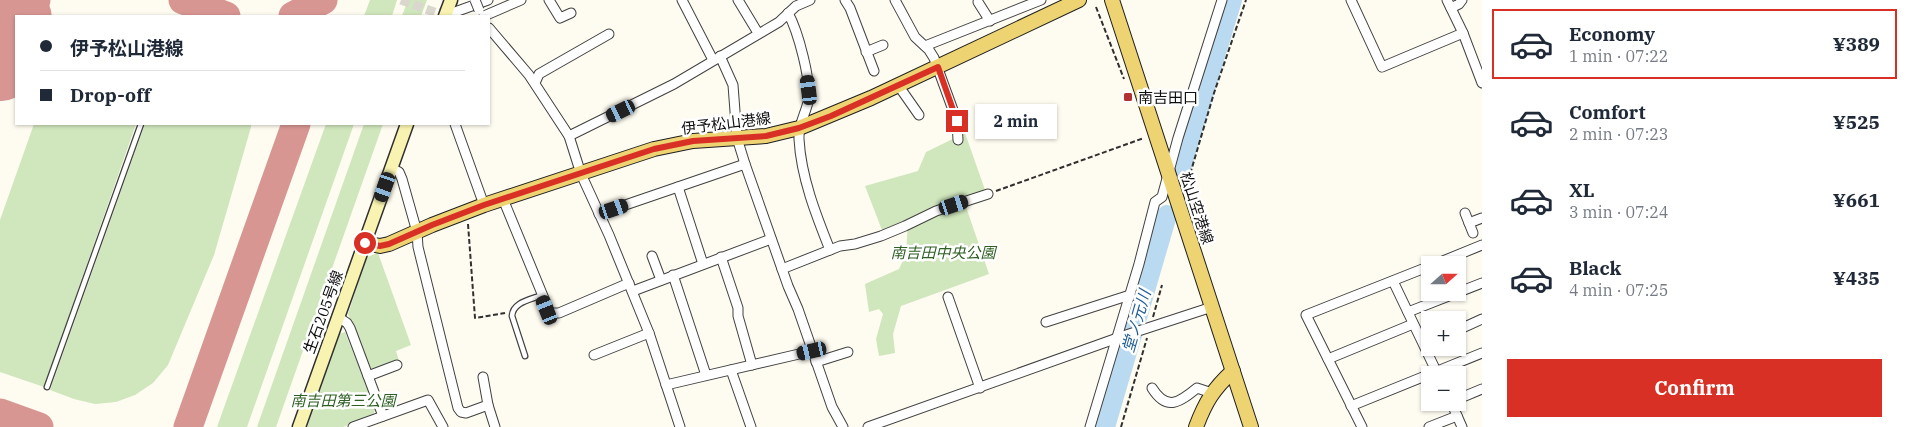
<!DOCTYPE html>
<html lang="en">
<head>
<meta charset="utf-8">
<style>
  body { margin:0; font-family:"IBM Plex Serif","Noto Sans JP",serif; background:#f6f6f7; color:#1f2937; height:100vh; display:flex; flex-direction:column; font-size:19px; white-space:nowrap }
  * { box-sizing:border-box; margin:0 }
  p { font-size:16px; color:#747a83 }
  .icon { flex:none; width:28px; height:28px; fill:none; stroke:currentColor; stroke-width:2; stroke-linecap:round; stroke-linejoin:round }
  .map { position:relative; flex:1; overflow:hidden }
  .panel { display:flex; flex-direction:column; background:#fff; width:425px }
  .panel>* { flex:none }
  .banner { position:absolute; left:15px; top:15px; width:475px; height:110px; border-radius:0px; box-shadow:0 1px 4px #0004; display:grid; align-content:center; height:110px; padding:0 25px; background:#fff }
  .needle { width:32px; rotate:69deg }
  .controls { position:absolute; left:1421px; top:256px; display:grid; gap:10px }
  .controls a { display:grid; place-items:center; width:45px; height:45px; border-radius:0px; background:#fff; box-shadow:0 1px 4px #0004; font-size:25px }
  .end { position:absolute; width:22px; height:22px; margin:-11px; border:6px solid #d93025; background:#fff; box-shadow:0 0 0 2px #fff }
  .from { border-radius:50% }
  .bubble { position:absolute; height:35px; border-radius:0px; background:#fff; box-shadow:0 1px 4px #0004; font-size:16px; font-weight:700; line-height:35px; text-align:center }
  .car { position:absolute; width:15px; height:30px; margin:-15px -8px; border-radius:6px; box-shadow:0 0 4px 1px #0007; background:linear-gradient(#222 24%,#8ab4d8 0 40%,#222 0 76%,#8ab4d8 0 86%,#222 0) }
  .banner b { display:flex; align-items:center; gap:18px; height:48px; font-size:19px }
  .banner b+b { border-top:1px solid #e0e1e3 }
  .banner i { width:12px; height:12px; background:#1f2937 }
  ul { padding:9px 0 0; list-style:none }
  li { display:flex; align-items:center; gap:15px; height:70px; margin:0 10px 8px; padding:0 15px; border:2px solid transparent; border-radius:0px }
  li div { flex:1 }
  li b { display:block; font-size:19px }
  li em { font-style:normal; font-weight:700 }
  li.selected { border-color:#d93025 }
  li>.icon { width:45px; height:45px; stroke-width:1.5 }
  .button { display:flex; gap:10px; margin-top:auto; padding:10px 25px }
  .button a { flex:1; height:58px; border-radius:0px; background:#d93025; color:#fff; font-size:20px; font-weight:700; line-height:58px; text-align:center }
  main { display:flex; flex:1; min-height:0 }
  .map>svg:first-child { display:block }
  .green { fill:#d0e6bc }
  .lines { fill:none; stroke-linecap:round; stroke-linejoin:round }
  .river { stroke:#b9daf1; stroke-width:20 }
  .taxiway { stroke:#d89692; stroke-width:29 }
  .runway { stroke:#d89692; stroke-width:72 }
  .street-tunnel { stroke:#dad7ce; stroke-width:9; stroke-dasharray:9 4.5; stroke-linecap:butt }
  .lane-casing { stroke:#414141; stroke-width:7 }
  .street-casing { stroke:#414141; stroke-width:11 }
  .secondary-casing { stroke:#303030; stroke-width:15 }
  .primary-casing { stroke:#1f1f1f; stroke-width:16 }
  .path { stroke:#303030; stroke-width:2; stroke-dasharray:5 2.5; stroke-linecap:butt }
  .lane { stroke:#fff; stroke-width:4.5 }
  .street { stroke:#fff; stroke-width:9 }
  .secondary { stroke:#f8f3b0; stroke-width:12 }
  .primary { stroke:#edd371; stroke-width:14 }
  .street-bridge-casing { stroke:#414141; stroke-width:11; stroke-linecap:butt }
  .street-bridge { stroke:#fff; stroke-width:9 }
  .route { stroke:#d93025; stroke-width:6 }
  .poi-dot { fill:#b33133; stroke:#fff; stroke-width:2 }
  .labels { text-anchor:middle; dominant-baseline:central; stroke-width:5; stroke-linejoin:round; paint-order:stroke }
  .poi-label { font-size:15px; fill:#0e0e0e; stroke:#fff; text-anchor:start }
  .street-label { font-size:15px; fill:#0e0e0e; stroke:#fff }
  .park-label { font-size:15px; font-style:italic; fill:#2e6023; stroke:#fff }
  .water-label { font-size:16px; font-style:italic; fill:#215f96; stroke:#fff }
</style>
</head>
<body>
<main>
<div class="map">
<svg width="1482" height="427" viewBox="0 0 1482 427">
  <rect width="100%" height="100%" fill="#fefbf0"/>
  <!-- green -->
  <g class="green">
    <polygon points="370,0 397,0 392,16 364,16"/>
    <polygon points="408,0 427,0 421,16 402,16"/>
    <polygon points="34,124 136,124 44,387 0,372 0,220"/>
    <polygon points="145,124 251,124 251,127 214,255 168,365 153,383 135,395 116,402 95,404 74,399 50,390"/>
    <polygon points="326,124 354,124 247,427 217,427"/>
    <polygon points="364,124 383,124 276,427 257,427"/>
    <polygon points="965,133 985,190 963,198 989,274 901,306 893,334 895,353 879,356 876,339 883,314 879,309 869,312 865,284 899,269 906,254 908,221 882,230 865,186 918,171 926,152"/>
    <polygon points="378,253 411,345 396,351 399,361 369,372 348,314 367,257"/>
    <polygon points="345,332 376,409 372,416 343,427 307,427 339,334"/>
  </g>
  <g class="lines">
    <!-- river -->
    <g class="river">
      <polyline points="1180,171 1232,0"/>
      <polyline points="1105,427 1167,215"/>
    </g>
    <!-- taxiway -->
    <g class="taxiway">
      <polyline points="183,0 226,16"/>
      <polyline points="20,16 36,0"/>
      <polyline points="293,16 323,0"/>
      <polyline points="0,413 39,427"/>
      <polyline points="188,427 296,124"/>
    </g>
    <!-- runway -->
    <polyline class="runway" points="0,65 16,19"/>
    <!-- street-tunnel -->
    <polyline class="street-tunnel" points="401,0 437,13 451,12"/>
    <defs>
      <g id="lane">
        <path d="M525 356 512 316C513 302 530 300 542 295"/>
        <polyline points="47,387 141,124"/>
      </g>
      <g id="street">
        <polyline points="549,0 560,18 571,13"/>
        <polyline points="682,0 713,60"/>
        <polyline points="738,0 758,33"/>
        <polyline points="845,0 850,8 874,71"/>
        <polyline points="895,0 915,37 929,50 934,58 957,121 958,140"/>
        <polyline points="1351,0 1382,67 1463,33"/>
        <polyline points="1447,0 1463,33 1482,83"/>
        <polyline points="978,2 990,21"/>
        <polyline points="1451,8 1459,4 1462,0"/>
        <polyline points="455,12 488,0"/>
        <path d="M788 13C798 31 812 82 808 102 805 115 798 125 799 139 801 177 816 215 830 250"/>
        <polyline points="484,16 521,0"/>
        <polyline points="489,28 529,75 569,136 581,174 609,235 649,333 680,427"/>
        <polyline points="925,46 1041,0"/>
        <polyline points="866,52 883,45"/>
        <polyline points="720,56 733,85 737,138 745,164 788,286 798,309 832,407 843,427"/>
        <polyline points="535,83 539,74 609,34"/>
        <polyline points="898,85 919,115"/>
        <polyline points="455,124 484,205"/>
        <polyline points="569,136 674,84 779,22 796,6 810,0"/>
        <polyline points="391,168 399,172 402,179 417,232 418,247 458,408 461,412 466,413 488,405"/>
        <polyline points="678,187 703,264"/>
        <polyline points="503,199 550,313 559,313 629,283"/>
        <polyline points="1465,213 1473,233"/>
        <polyline points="599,214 745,164"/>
        <polyline points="1469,223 1482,218"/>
        <polyline points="652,256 661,280"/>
        <polyline points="721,257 738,308 738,316 752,365"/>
        <polyline points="1433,265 1482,245"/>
        <polyline points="782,269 840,246 855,244 881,236 905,226 936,211 988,194"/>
        <polyline points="673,275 706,375"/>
        <polyline points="1393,281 1438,375"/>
        <polyline points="633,291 771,239"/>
        <polyline points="948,297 980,388"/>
        <polyline points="1408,312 1482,283"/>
        <polyline points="338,317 347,323 350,328 383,416"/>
        <polyline points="1046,322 1130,295"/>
        <polyline points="1458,330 1482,319"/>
        <polyline points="594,355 649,333"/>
        <polyline points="1328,359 1413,324"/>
        <polyline points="816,362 848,352"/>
        <polyline points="731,370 751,427"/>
        <polyline points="368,376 397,365"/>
        <polyline points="483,377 488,405 495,427"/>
        <polyline points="666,385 812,351"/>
        <path d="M1152 388C1167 412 1180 402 1197 388L1212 393"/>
        <polyline points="1458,399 1482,389"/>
        <polyline points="1451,402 1462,427"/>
        <polyline points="1351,406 1482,353"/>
        <polyline points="353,427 428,400 443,427"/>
        <polyline points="868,427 1123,336 1212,307"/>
        <polyline points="1090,427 1139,264 1155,202 1162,197 1178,138 1222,0"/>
        <polyline points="1362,427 1306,315 1430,266"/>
        <polyline points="1429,427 1457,416"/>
      </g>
      <g id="secondary">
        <polyline points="445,16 451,0"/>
        <polyline points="299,427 407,124"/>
      </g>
      <g id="primary">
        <polyline points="1112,0 1251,427"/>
        <polyline points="365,243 380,246 389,244 432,225 484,205 654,149 693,141 766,136 799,128 871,98 1079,0"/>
        <path d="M1196 427C1205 403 1213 389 1233 371"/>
      </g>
    </defs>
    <!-- lane casing -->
    <use href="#lane" class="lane-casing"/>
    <!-- street casing -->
    <use href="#street" class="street-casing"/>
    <!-- secondary casing -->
    <use href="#secondary" class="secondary-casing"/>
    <!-- primary casing -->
    <use href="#primary" class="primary-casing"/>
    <!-- path -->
    <g class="path">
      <polyline points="1096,7 1124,79"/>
      <polyline points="1186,188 1214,93 1246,0"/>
      <polyline points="996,191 1144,138"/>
      <polyline points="468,224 475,318 505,313"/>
      <polyline points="1153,317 1162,285"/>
      <polyline points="1121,427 1147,338"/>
    </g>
    <!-- lane -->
    <use href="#lane" class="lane"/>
    <!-- street -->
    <use href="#street" class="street"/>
    <!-- secondary -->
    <use href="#secondary" class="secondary"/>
    <!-- primary -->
    <use href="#primary" class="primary"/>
    <defs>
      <polyline id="street-bridge" points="475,0 479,10"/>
    </defs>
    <!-- street-bridge casing -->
    <use href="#street-bridge" class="street-bridge-casing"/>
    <!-- street-bridge -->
    <use href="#street-bridge" class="street-bridge"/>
  </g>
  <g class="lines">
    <!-- route -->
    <polyline class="route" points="365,243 380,246 389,244 432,225 484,205 654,149 693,141 766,136 799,128 831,116 938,67 957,121"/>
  </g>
  <!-- markers -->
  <rect class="poi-dot" x="1123" y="92" width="10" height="10" rx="2.5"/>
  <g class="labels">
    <!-- poi labels -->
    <g class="poi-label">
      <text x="1138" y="97">南吉田口</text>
    </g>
    <!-- street labels -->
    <g class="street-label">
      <text transform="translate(726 123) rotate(-7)">伊予松山港線</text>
      <text transform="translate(1197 208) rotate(72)">松山空港線</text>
      <text transform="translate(323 312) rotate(-70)">生石205号線</text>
    </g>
    <!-- park labels -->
    <g class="park-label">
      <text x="943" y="252">南吉田中央公園</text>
      <text x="343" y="400">南吉田第三公園</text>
    </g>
    <!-- water labels -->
    <g class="water-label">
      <text transform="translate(1136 321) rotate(-74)">堂ノ元川</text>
    </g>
  </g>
</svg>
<div class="controls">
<a><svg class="needle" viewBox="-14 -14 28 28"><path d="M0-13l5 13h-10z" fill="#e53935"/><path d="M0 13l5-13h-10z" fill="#747a83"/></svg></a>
<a>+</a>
<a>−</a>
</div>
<i class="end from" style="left:365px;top:243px"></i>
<i class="end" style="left:957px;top:121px"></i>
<div class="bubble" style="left:975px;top:104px;width:82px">2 min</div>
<i class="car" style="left:809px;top:90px;rotate:353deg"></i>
<i class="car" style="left:621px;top:111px;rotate:244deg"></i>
<i class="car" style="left:385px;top:187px;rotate:199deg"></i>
<i class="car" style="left:954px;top:205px;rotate:72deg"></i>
<i class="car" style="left:614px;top:209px;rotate:71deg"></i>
<i class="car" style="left:547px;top:310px;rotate:338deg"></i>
<i class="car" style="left:812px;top:351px;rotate:257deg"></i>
<div class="banner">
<b><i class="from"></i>伊予松山港線</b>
<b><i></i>Drop-off</b>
</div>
</div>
<section class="panel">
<ul>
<li class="selected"><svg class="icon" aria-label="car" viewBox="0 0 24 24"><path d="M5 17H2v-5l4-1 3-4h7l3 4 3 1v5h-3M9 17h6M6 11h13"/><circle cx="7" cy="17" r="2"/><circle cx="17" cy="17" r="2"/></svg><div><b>Economy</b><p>1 min · 07:22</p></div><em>¥389</em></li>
<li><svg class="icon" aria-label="car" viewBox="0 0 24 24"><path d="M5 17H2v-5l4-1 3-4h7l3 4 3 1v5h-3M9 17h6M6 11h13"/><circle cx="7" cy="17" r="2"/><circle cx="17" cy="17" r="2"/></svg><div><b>Comfort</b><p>2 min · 07:23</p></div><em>¥525</em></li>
<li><svg class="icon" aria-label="car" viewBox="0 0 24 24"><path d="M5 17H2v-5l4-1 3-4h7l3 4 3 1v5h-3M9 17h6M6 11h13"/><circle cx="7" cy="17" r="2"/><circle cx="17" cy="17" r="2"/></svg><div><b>XL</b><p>3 min · 07:24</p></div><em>¥661</em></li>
<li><svg class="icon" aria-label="car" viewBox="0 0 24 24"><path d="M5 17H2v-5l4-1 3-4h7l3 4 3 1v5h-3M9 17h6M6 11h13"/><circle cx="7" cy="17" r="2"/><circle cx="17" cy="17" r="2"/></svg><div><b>Black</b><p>4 min · 07:25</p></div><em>¥435</em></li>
</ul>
<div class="button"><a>Confirm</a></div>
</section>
</main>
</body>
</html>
